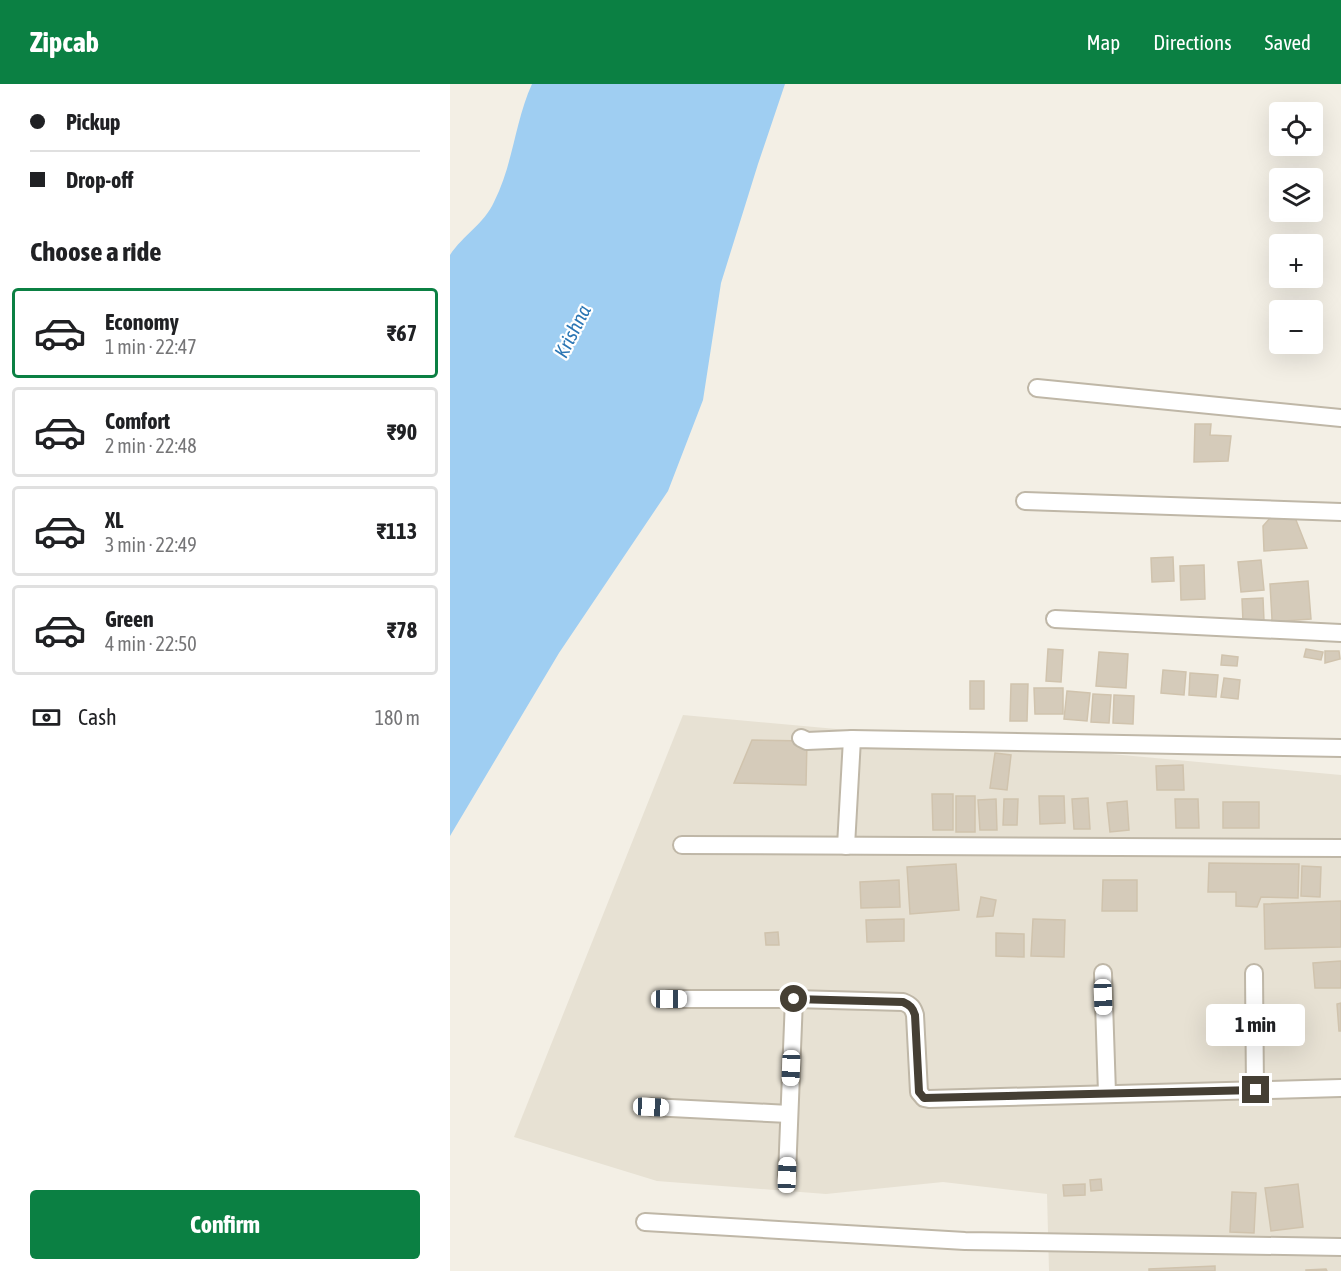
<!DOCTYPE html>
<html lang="en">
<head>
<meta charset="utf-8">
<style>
  body { margin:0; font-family:"Asap Condensed",sans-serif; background:#f6f6f6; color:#202124; height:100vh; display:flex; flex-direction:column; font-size:22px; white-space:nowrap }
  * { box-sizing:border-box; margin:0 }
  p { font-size:20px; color:#757577 }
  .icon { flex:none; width:33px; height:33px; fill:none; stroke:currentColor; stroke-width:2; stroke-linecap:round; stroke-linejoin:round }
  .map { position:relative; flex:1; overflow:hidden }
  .details { display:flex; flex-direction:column; background:#fff; width:450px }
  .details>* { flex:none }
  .hud { display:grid; align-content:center; height:132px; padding:0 30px; background:#fff }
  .buttons { position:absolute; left:819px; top:18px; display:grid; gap:12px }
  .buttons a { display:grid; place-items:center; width:54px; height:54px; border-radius:6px; background:#fff; box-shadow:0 6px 24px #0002; font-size:30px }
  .end { position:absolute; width:27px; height:27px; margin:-14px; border:8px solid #453f34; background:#fff; box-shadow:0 0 0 3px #fff }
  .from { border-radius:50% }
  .bubble { position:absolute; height:42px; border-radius:6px; background:#fff; box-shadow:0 6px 24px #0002; font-size:20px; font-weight:700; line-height:42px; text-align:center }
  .car { position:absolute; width:18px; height:36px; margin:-18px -9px; border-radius:8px; box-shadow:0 0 4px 2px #0007; background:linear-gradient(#fff 24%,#345 0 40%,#fff 0 76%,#345 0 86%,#fff 0) }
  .hud b { display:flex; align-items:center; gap:21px; height:57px; font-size:22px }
  .hud b+b { border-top:2px solid #e0e0e0 }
  .hud i { width:15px; height:15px; background:#202124 }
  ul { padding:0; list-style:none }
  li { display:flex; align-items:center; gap:18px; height:90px; margin:0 12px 9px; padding:0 18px; border:3px solid #e0e0e0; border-radius:6px }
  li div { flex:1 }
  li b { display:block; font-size:22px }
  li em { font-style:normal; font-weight:700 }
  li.on { border-color:#0b8043 }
  li>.icon { width:54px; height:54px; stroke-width:1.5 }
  h2 { padding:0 30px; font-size:27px; line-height:72px }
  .pay { display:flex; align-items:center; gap:15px; height:66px; padding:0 30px; font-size:22px }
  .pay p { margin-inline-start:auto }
  .button { display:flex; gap:12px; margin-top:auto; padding:12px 30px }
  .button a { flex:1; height:69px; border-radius:6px; background:#0b8043; color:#fff; font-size:24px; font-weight:700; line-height:69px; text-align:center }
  header { display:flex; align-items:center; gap:36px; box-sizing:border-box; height:84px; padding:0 30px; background:#0b8043; color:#fff }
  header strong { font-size:28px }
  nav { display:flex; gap:33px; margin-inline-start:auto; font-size:21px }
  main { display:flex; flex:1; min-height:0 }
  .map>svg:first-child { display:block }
  .residential { fill:#e7e1d3 }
  .water { fill:#9fcef2 }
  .building { fill:#d5cbba; stroke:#d0c3ad; stroke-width:1.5 }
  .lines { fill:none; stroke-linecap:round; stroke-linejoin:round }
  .minor-casing { stroke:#bfb7a7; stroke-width:20 }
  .minor { stroke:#fff; stroke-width:16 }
  .route { stroke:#453f34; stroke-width:8 }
  .labels { text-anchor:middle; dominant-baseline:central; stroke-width:4.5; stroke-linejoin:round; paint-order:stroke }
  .water-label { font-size:20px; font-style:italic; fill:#2b76b4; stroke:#fff }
</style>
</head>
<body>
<header>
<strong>Zipcab</strong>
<nav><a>Map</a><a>Directions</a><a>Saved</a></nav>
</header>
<main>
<section class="details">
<div class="hud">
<b><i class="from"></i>Pickup</b>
<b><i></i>Drop-off</b>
</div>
<h2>Choose a ride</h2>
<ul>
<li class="on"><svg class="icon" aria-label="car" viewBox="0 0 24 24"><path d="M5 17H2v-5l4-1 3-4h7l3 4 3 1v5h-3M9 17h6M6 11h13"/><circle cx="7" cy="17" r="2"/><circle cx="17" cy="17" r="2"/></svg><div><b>Economy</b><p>1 min · 22:47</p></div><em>₹67</em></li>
<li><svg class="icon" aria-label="car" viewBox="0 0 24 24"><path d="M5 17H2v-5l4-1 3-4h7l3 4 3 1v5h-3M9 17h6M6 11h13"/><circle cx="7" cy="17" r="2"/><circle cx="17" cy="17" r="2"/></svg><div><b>Comfort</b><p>2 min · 22:48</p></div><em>₹90</em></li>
<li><svg class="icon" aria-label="car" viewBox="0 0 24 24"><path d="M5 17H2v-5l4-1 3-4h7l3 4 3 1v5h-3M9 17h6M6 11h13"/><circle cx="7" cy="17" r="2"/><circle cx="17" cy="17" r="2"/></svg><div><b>XL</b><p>3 min · 22:49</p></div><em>₹113</em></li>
<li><svg class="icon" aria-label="car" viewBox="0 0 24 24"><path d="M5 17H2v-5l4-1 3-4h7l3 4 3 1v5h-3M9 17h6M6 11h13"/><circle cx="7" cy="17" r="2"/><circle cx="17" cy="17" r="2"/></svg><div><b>Green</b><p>4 min · 22:50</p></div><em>₹78</em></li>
</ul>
<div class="pay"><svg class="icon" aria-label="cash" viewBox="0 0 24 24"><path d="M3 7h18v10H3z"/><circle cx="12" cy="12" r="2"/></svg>Cash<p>180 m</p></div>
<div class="button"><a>Confirm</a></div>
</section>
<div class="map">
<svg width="891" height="1187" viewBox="0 0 891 1187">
  <rect width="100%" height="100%" fill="#f3efe5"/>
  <!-- residential -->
  <polygon class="residential" points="233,631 891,691 891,1187 599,1187 597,1110 493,1098 376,1110 207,1097 64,1053"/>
  <!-- water -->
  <path class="water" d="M82 0H335L308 80 271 199 253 316 218 407 109 569 0 752V171C13 151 34 140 44 118 63 81 65 37 82 0Z"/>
  <!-- building -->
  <g class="building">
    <polygon points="745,340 761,340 760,351 781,352 778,377 744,378"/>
    <polygon points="844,431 857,464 814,467 813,442 821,433"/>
    <polygon points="723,473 724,497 702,498 701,474"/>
    <polygon points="811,476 814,506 791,508 788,478"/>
    <polygon points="754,481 755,515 731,516 730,482"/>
    <polygon points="858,497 861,535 821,538 822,535 820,500"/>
    <polygon points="813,514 814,537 793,538 792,515"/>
    <polygon points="598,565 613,566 611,598 596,597"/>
    <polygon points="856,565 873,568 871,576 854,573"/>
    <polygon points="875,567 889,567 890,575 875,579"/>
    <polygon points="649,568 678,570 676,604 646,602"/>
    <polygon points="772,571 788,573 787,582 771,581"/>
    <polygon points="713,586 736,588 734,611 711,609"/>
    <polygon points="740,589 768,591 766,613 739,611"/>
    <polygon points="774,594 790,596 788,615 771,613"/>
    <rect x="520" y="597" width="14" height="28"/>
    <polygon points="561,600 578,600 577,637 560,637"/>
    <polygon points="584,604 613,604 613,630 585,630"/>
    <polygon points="617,607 640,609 637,637 614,635"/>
    <polygon points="643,610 661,611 659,639 641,638"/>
    <polygon points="664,611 684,612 683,640 663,639"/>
    <polygon points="302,656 357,657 356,701 284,699"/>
    <polygon points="545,669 561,671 557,706 540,704"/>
    <polygon points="733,681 734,706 707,706 706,682"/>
    <polygon points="482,710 503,710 503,746 483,746"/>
    <rect x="506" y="712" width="19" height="36"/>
    <polygon points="589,712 614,712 615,739 590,740"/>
    <polygon points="638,714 640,745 624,745 622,715"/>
    <polygon points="546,715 547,746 530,746 528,716"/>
    <polygon points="554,715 568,715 567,741 553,741"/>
    <polygon points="725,715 748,715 749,744 726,744"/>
    <polygon points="677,717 679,746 660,748 657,719"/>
    <rect x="773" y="718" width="36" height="26"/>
    <polygon points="759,779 849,780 848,814 811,813 807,823 786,822 786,808 758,808"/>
    <polygon points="506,780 509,826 460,830 457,783"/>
    <polygon points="852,782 871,783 870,813 851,812"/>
    <polygon points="449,796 450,823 411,824 410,798"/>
    <polygon points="653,796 687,796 687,827 652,827"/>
    <polygon points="531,813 546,816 543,832 527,833"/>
    <polygon points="891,817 891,863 815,865 814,820"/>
    <polygon points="454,835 454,857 417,858 416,836"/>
    <polygon points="583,835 615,836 614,873 581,872"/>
    <polygon points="328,848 329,861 316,861 315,849"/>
    <polygon points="546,849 574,850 574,873 546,872"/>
    <polygon points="891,877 891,904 865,904 863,879"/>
    <polygon points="891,919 891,947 889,947 887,920"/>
    <polygon points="651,1095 652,1106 641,1107 640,1096"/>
    <polygon points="635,1100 635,1111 614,1112 613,1101"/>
    <polygon points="848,1100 853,1143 821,1147 815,1104"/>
    <polygon points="782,1108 806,1109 804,1149 780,1148"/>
    <polygon points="765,1182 765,1187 699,1187 699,1185"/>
    <polygon points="876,1185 877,1187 856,1187 856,1186"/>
  </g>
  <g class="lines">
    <defs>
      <g id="minor">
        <polyline points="587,304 891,334"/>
        <polyline points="575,417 891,428"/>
        <polyline points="605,535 891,549"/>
        <polyline points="351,654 357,657 402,655 891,664"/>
        <polyline points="232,761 891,764"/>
        <polyline points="396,762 402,655"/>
        <polyline points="653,889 657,1009"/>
        <polyline points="804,889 805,1006"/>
        <path d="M219 915H344L453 918C461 921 463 924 465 931L469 1008 474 1014 479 1015 891 1004"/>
        <polyline points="201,1023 339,1030"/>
        <polyline points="337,1091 344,915"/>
        <polyline points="195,1138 515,1157 891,1163"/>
      </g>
    </defs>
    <!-- minor casing -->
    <use href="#minor" class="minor-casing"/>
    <!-- minor -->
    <use href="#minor" class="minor"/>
  </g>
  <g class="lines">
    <!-- route -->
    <path class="route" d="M344 915 453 918C460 921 463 924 465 931L469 1008 474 1014 806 1006"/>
  </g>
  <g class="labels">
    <!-- water labels -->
    <g class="water-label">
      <text transform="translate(122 247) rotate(-63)">Krishna</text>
    </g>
  </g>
</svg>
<div class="buttons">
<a><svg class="icon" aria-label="locate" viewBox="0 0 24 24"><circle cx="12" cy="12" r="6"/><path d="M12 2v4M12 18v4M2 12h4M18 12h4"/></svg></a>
<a><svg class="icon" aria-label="layers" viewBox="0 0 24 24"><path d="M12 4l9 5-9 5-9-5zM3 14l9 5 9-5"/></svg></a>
<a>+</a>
<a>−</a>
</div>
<i class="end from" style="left:344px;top:915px"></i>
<i class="end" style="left:806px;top:1006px"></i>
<div class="bubble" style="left:756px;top:920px;width:99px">1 min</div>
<i class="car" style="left:653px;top:913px;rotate:178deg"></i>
<i class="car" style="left:219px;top:915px;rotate:90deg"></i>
<i class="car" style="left:341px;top:984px;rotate:182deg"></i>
<i class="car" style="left:201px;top:1023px;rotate:93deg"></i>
<i class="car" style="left:337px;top:1091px;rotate:2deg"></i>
</div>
</main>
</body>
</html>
